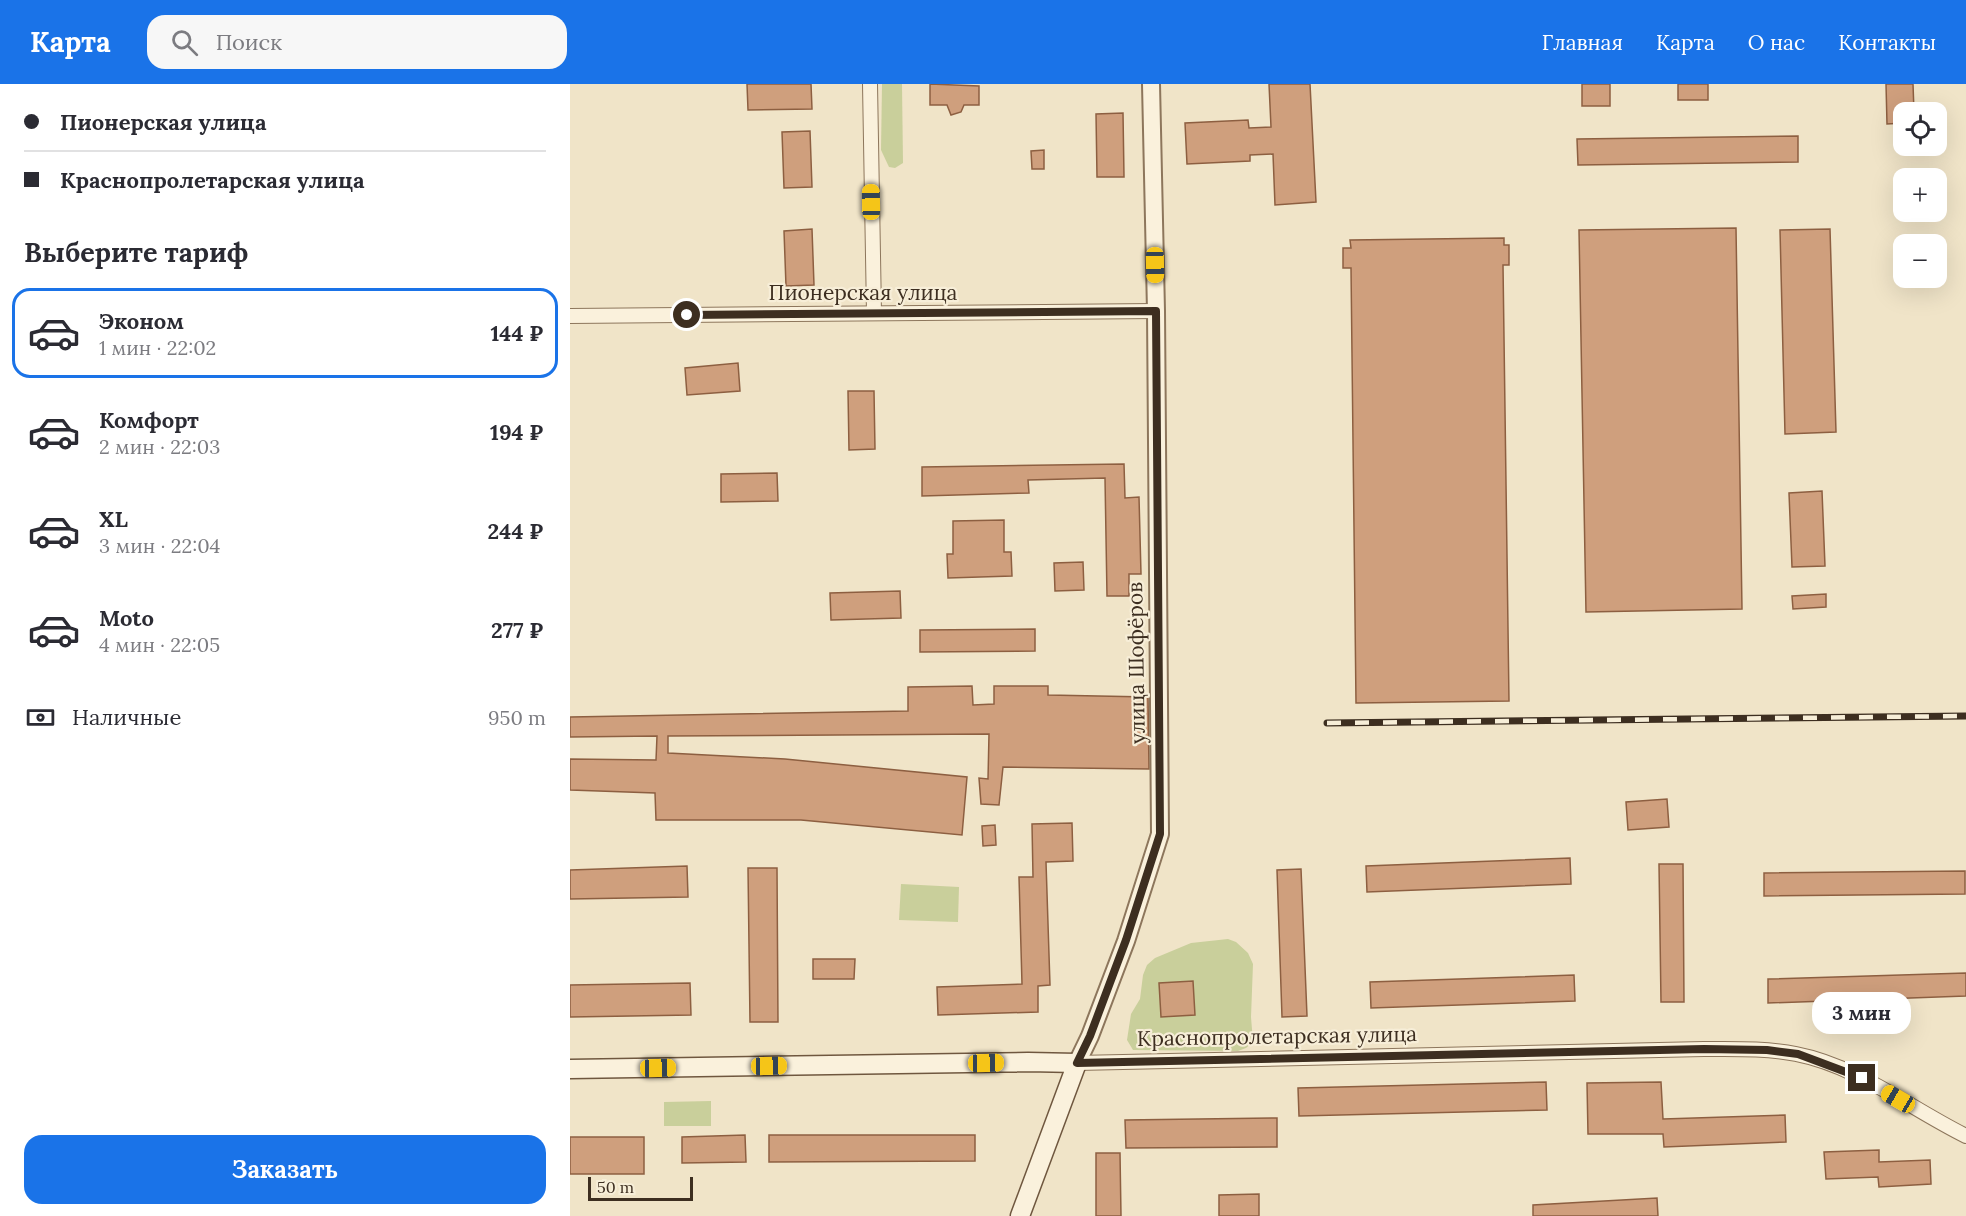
<!DOCTYPE html>
<html lang="ru">
<head>
<meta charset="utf-8">
<style>
  body { margin:0; font-family:Lora,serif; background:#f7f7f7; color:#2b2b33; height:100vh; display:flex; flex-direction:column; font-size:22px; white-space:nowrap }
  * { box-sizing:border-box; margin:0 }
  p { font-size:20px; color:#7c7c81 }
  .icon { flex:none; width:33px; height:33px; fill:none; stroke:currentColor; stroke-width:2; stroke-linecap:round; stroke-linejoin:round }
  .map { position:relative; flex:1; overflow:hidden }
  .details { display:flex; flex-direction:column; background:#fff; width:570px }
  .details>* { flex:none }
  .banner { display:grid; align-content:center; height:132px; padding:0 24px; background:#fff }
  .tools { position:absolute; left:1323px; top:18px; display:grid; gap:12px }
  .tools a { display:grid; place-items:center; width:54px; height:54px; border-radius:12px; background:#fff; box-shadow:0 6px 24px #0002; font-size:30px }
  .scale { position:absolute; left:18px; bottom:15px; width:105px; box-sizing:border-box; padding-left:6px; border:3px solid #3d2e20; border-top:0; font-size:16px; line-height:21px; white-space:nowrap; color:#3d2e20; -webkit-text-stroke:4px #f7eed8; paint-order:stroke }
  .end { position:absolute; width:27px; height:27px; margin:-14px; border:8px solid #3d2e20; background:#fff; box-shadow:0 0 0 3px #fff }
  .from { border-radius:50% }
  .bubble { position:absolute; height:42px; border-radius:18px; background:#fff; box-shadow:0 6px 24px #0002; font-size:20px; font-weight:800; line-height:42px; text-align:center }
  .car { position:absolute; width:18px; height:36px; margin:-18px -9px; border-radius:8px; box-shadow:0 0 4px 2px #0007; background:linear-gradient(#f5c518 24%,#345 0 40%,#f5c518 0 76%,#345 0 86%,#f5c518 0) }
  .banner b { display:flex; align-items:center; gap:21px; height:57px; font-size:22px }
  .banner b+b { border-top:2px solid #e1e1e2 }
  .banner i { width:15px; height:15px; background:#2b2b33 }
  ul { padding:0; list-style:none }
  li { display:flex; align-items:center; gap:18px; height:90px; margin:0 12px 9px; padding:0 12px; border:3px solid transparent; border-radius:18px }
  li div { flex:1 }
  li b { display:block; font-size:22px }
  li em { font-style:normal; font-weight:800 }
  li.active { border-color:#1a73e8 }
  li>.icon { width:54px; height:54px; stroke-width:1.5 }
  h2 { padding:0 24px; font-size:27px; line-height:72px }
  .pay { display:flex; align-items:center; gap:15px; height:66px; padding:0 24px; font-size:22px }
  .pay p { margin-inline-start:auto }
  .primary-button { display:flex; gap:12px; margin-top:auto; padding:12px 24px }
  .primary-button a { flex:1; height:69px; border-radius:18px; background:#1a73e8; color:#fff; font-size:24px; font-weight:800; line-height:69px; text-align:center }
  header { display:flex; align-items:center; gap:36px; box-sizing:border-box; height:84px; padding:0 30px; background:#1a73e8; color:#fff }
  header strong { font-size:28px }
  nav { display:flex; gap:33px; margin-inline-start:auto; font-size:21px }
  .search { width:420px; height:54px; background:#f7f7f7; display:flex; align-items:center; gap:15px; box-sizing:border-box; padding:0 21px; border-radius:18px; color:#7c7c81; font-size:22px }
  main { display:flex; flex:1; min-height:0 }
  .map>svg:first-child { display:block }
  .green { fill:#c9cf9b }
  .building { fill:#cf9f7d; stroke:#8d5f41; stroke-width:1.5 }
  .lines { fill:none; stroke-linecap:round; stroke-linejoin:round }
  .minor-casing { stroke:#8d765c; stroke-width:16 }
  .tertiary-casing { stroke:#8d765c; stroke-width:20 }
  .secondary-casing { stroke:#6f573f; stroke-width:21 }
  .minor { stroke:#faf1dc; stroke-width:14 }
  .tertiary { stroke:#faf1dc; stroke-width:16 }
  .secondary { stroke:#faf1dc; stroke-width:18 }
  .rail-casing { stroke:#3d2e20; stroke-width:7 }
  .rail { stroke:#f7eed8; stroke-width:4.5; stroke-dasharray:14; stroke-linecap:butt }
  .route { stroke:#3d2e20; stroke-width:8 }
  .labels { text-anchor:middle; dominant-baseline:central; stroke-width:4.5; stroke-linejoin:round; paint-order:stroke }
  .street-label { font-size:21px; fill:#3d2e20; stroke:#f7eed8 }
</style>
</head>
<body>
<header>
<strong>Карта</strong>
<div class="search"><svg class="icon" aria-label="search" viewBox="0 0 24 24"><circle cx="10" cy="10" r="6"/><path d="M15 15l6 6"/></svg>Поиск</div>
<nav><a>Главная</a><a>Карта</a><a>О нас</a><a>Контакты</a></nav>
</header>
<main>
<section class="details">
<div class="banner">
<b><i class="from"></i>Пионерская улица</b>
<b><i></i>Краснопролетарская улица</b>
</div>
<h2>Выберите тариф</h2>
<ul>
<li class="active"><svg class="icon" aria-label="car" viewBox="0 0 24 24"><path d="M5 17H2v-5l4-1 3-4h7l3 4 3 1v5h-3M9 17h6M6 11h13"/><circle cx="7" cy="17" r="2"/><circle cx="17" cy="17" r="2"/></svg><div><b>Эконом</b><p>1 мин · 22:02</p></div><em>144 ₽</em></li>
<li><svg class="icon" aria-label="car" viewBox="0 0 24 24"><path d="M5 17H2v-5l4-1 3-4h7l3 4 3 1v5h-3M9 17h6M6 11h13"/><circle cx="7" cy="17" r="2"/><circle cx="17" cy="17" r="2"/></svg><div><b>Комфорт</b><p>2 мин · 22:03</p></div><em>194 ₽</em></li>
<li><svg class="icon" aria-label="car" viewBox="0 0 24 24"><path d="M5 17H2v-5l4-1 3-4h7l3 4 3 1v5h-3M9 17h6M6 11h13"/><circle cx="7" cy="17" r="2"/><circle cx="17" cy="17" r="2"/></svg><div><b>XL</b><p>3 мин · 22:04</p></div><em>244 ₽</em></li>
<li><svg class="icon" aria-label="car" viewBox="0 0 24 24"><path d="M5 17H2v-5l4-1 3-4h7l3 4 3 1v5h-3M9 17h6M6 11h13"/><circle cx="7" cy="17" r="2"/><circle cx="17" cy="17" r="2"/></svg><div><b>Moto</b><p>4 мин · 22:05</p></div><em>277 ₽</em></li>
</ul>
<div class="pay"><svg class="icon" aria-label="cash" viewBox="0 0 24 24"><path d="M3 7h18v10H3z"/><circle cx="12" cy="12" r="2"/></svg>Наличные<p>950 m</p></div>
<div class="primary-button"><a>Заказать</a></div>
</section>
<div class="map">
<svg width="1396" height="1132" viewBox="0 0 1396 1132">
  <rect width="100%" height="100%" fill="#f0e4c8"/>
  <!-- green -->
  <g class="green">
    <polygon points="312,0 332,0 333,79 325,84 319,83 311,66"/>
    <polygon points="331,800 389,803 388,838 329,836"/>
    <polygon points="658,855 666,858 678,869 683,880 681,933 683,958 676,964 668,967 563,966 557,956 561,930 570,915 573,891 577,881 585,874 621,859"/>
    <polygon points="141,1017 141,1042 94,1042 94,1018"/>
  </g>
  <!-- building -->
  <g class="building">
    <polygon points="177,0 241,0 242,25 178,26"/>
    <polygon points="360,0 409,2 409,21 394,21 391,28 381,31 377,21 360,21"/>
    <polygon points="699,0 740,0 746,118 705,121 703,70 680,71 680,77 617,80 615,39 678,36 679,44 701,43"/>
    <rect x="1012" y="0" width="28" height="22"/>
    <rect x="1108" y="0" width="30" height="16"/>
    <polygon points="1316,0 1343,0 1344,28 1334,28 1334,39 1317,40"/>
    <polygon points="553,29 554,93 527,93 526,30"/>
    <polygon points="240,47 242,103 214,104 212,48"/>
    <polygon points="1228,52 1228,78 1008,81 1007,55"/>
    <polygon points="474,66 474,85 462,85 461,67"/>
    <polygon points="1166,144 1172,525 1016,528 1009,146"/>
    <polygon points="242,145 244,201 216,202 214,147"/>
    <polygon points="1260,145 1266,348 1215,350 1210,146"/>
    <polygon points="934,154 934,161 939,161 939,181 933,181 939,617 786,619 781,184 773,184 773,164 781,164 780,156"/>
    <polygon points="168,279 170,307 117,311 115,284"/>
    <polygon points="278,307 304,307 305,365 279,366"/>
    <polygon points="554,380 555,414 569,413 571,490 559,490 559,512 537,512 535,394 458,396 459,409 352,412 352,383"/>
    <polygon points="207,389 208,417 151,418 151,390"/>
    <polygon points="1252,407 1255,482 1222,483 1219,409"/>
    <polygon points="434,436 434,468 441,468 442,492 378,494 377,470 383,470 383,437"/>
    <polygon points="513,478 514,506 485,507 484,479"/>
    <polygon points="330,507 331,534 261,536 260,509"/>
    <polygon points="1256,510 1256,523 1223,525 1222,512"/>
    <polygon points="465,545 465,567 350,568 350,546"/>
    <polygon points="402,602 403,621 424,620 424,602 478,602 478,611 578,613 579,685 433,683 429,721 411,720 409,694 418,695 419,650 98,652 98,669 215,675 397,693 392,751 231,736 86,736 85,709 0,706 0,675 86,676 87,652 0,653 0,633 338,627 338,603"/>
    <polygon points="1097,715 1099,743 1058,746 1056,718"/>
    <polygon points="502,739 503,777 476,778 480,901 468,902 468,928 368,931 367,903 452,900 449,793 463,793 462,740"/>
    <polygon points="425,741 426,761 413,762 412,742"/>
    <polygon points="1000,774 1001,800 797,808 796,782"/>
    <polygon points="1089,780 1113,780 1114,918 1091,918"/>
    <polygon points="117,782 118,813 0,815 0,786"/>
    <polygon points="178,784 207,784 208,938 180,938"/>
    <polygon points="731,785 737,932 712,933 707,786"/>
    <polygon points="1395,787 1395,810 1194,812 1194,789"/>
    <polygon points="243,875 285,875 284,895 243,895"/>
    <polygon points="1396,889 1396,912 1198,919 1198,895"/>
    <polygon points="1004,891 1005,917 801,924 800,898"/>
    <polygon points="623,897 625,931 591,933 589,899"/>
    <polygon points="120,899 121,931 0,933 0,901"/>
    <polygon points="976,998 977,1026 729,1032 728,1004"/>
    <polygon points="1091,998 1093,1035 1215,1031 1216,1058 1094,1063 1093,1050 1018,1050 1017,999"/>
    <polygon points="707,1034 707,1063 556,1064 555,1036"/>
    <polygon points="175,1051 176,1078 112,1079 112,1053"/>
    <polygon points="199,1051 405,1051 405,1077 199,1078"/>
    <rect x="0" y="1053" width="74" height="37"/>
    <polygon points="1309,1066 1309,1078 1360,1076 1361,1100 1309,1103 1308,1093 1256,1095 1254,1068"/>
    <polygon points="526,1069 550,1069 551,1132 526,1132"/>
    <polygon points="689,1110 689,1132 649,1132 649,1111"/>
    <polygon points="1087,1114 1088,1132 963,1132 963,1121"/>
  </g>
  <g class="lines">
    <defs>
      <g id="minor">
        <polyline points="300,0 304,229"/>
        <polyline points="0,232 586,227"/>
        <path d="M507 979 1134 965C1165 965 1196 964 1226 970 1288 982 1341 1025 1396 1052"/>
      </g>
      <polyline id="tertiary" points="507,979 520,952 556,857 590,750 586,227 581,0"/>
      <polyline id="secondary" points="0,985 458,978 507,979 450,1132"/>
    </defs>
    <!-- minor casing -->
    <use href="#minor" class="minor-casing"/>
    <!-- tertiary casing -->
    <use href="#tertiary" class="tertiary-casing"/>
    <!-- secondary casing -->
    <use href="#secondary" class="secondary-casing"/>
    <!-- minor -->
    <use href="#minor" class="minor"/>
    <!-- tertiary -->
    <use href="#tertiary" class="tertiary"/>
    <!-- secondary -->
    <use href="#secondary" class="secondary"/>
    <defs>
      <polyline id="rail" points="757,639 1396,632"/>
    </defs>
    <!-- rail casing -->
    <use href="#rail" class="rail-casing"/>
    <!-- rail -->
    <use href="#rail" class="rail"/>
  </g>
  <g class="lines">
    <!-- route -->
    <polyline class="route" points="117,231 586,227 590,750 556,856 520,952 507,979 1134,965 1197,966 1228,970 1292,994"/>
  </g>
  <g class="labels">
    <!-- street labels -->
    <g class="street-label">
      <text x="293" y="208">Пионерская улица</text>
      <text transform="translate(566 579) rotate(-91)">улица Шофёров</text>
      <text transform="translate(707 952) rotate(-1)">Краснопролетарская улица</text>
    </g>
  </g>
</svg>
<div class="tools">
<a><svg class="icon" aria-label="locate" viewBox="0 0 24 24"><circle cx="12" cy="12" r="6"/><path d="M12 2v4M12 18v4M2 12h4M18 12h4"/></svg></a>
<a>+</a>
<a>−</a>
</div>
<div class="scale">50 m</div>
<i class="end from" style="left:117px;top:231px"></i>
<i class="end" style="left:1292px;top:994px"></i>
<div class="bubble" style="left:1242px;top:908px;width:99px">3 мин</div>
<i class="car" style="left:301px;top:118px;rotate:359deg"></i>
<i class="car" style="left:585px;top:181px;rotate:179deg"></i>
<i class="car" style="left:416px;top:979px;rotate:89deg"></i>
<i class="car" style="left:199px;top:982px;rotate:89deg"></i>
<i class="car" style="left:88px;top:984px;rotate:89deg"></i>
<i class="car" style="left:1328px;top:1015px;rotate:300deg"></i>
</div>
</main>
</body>
</html>
